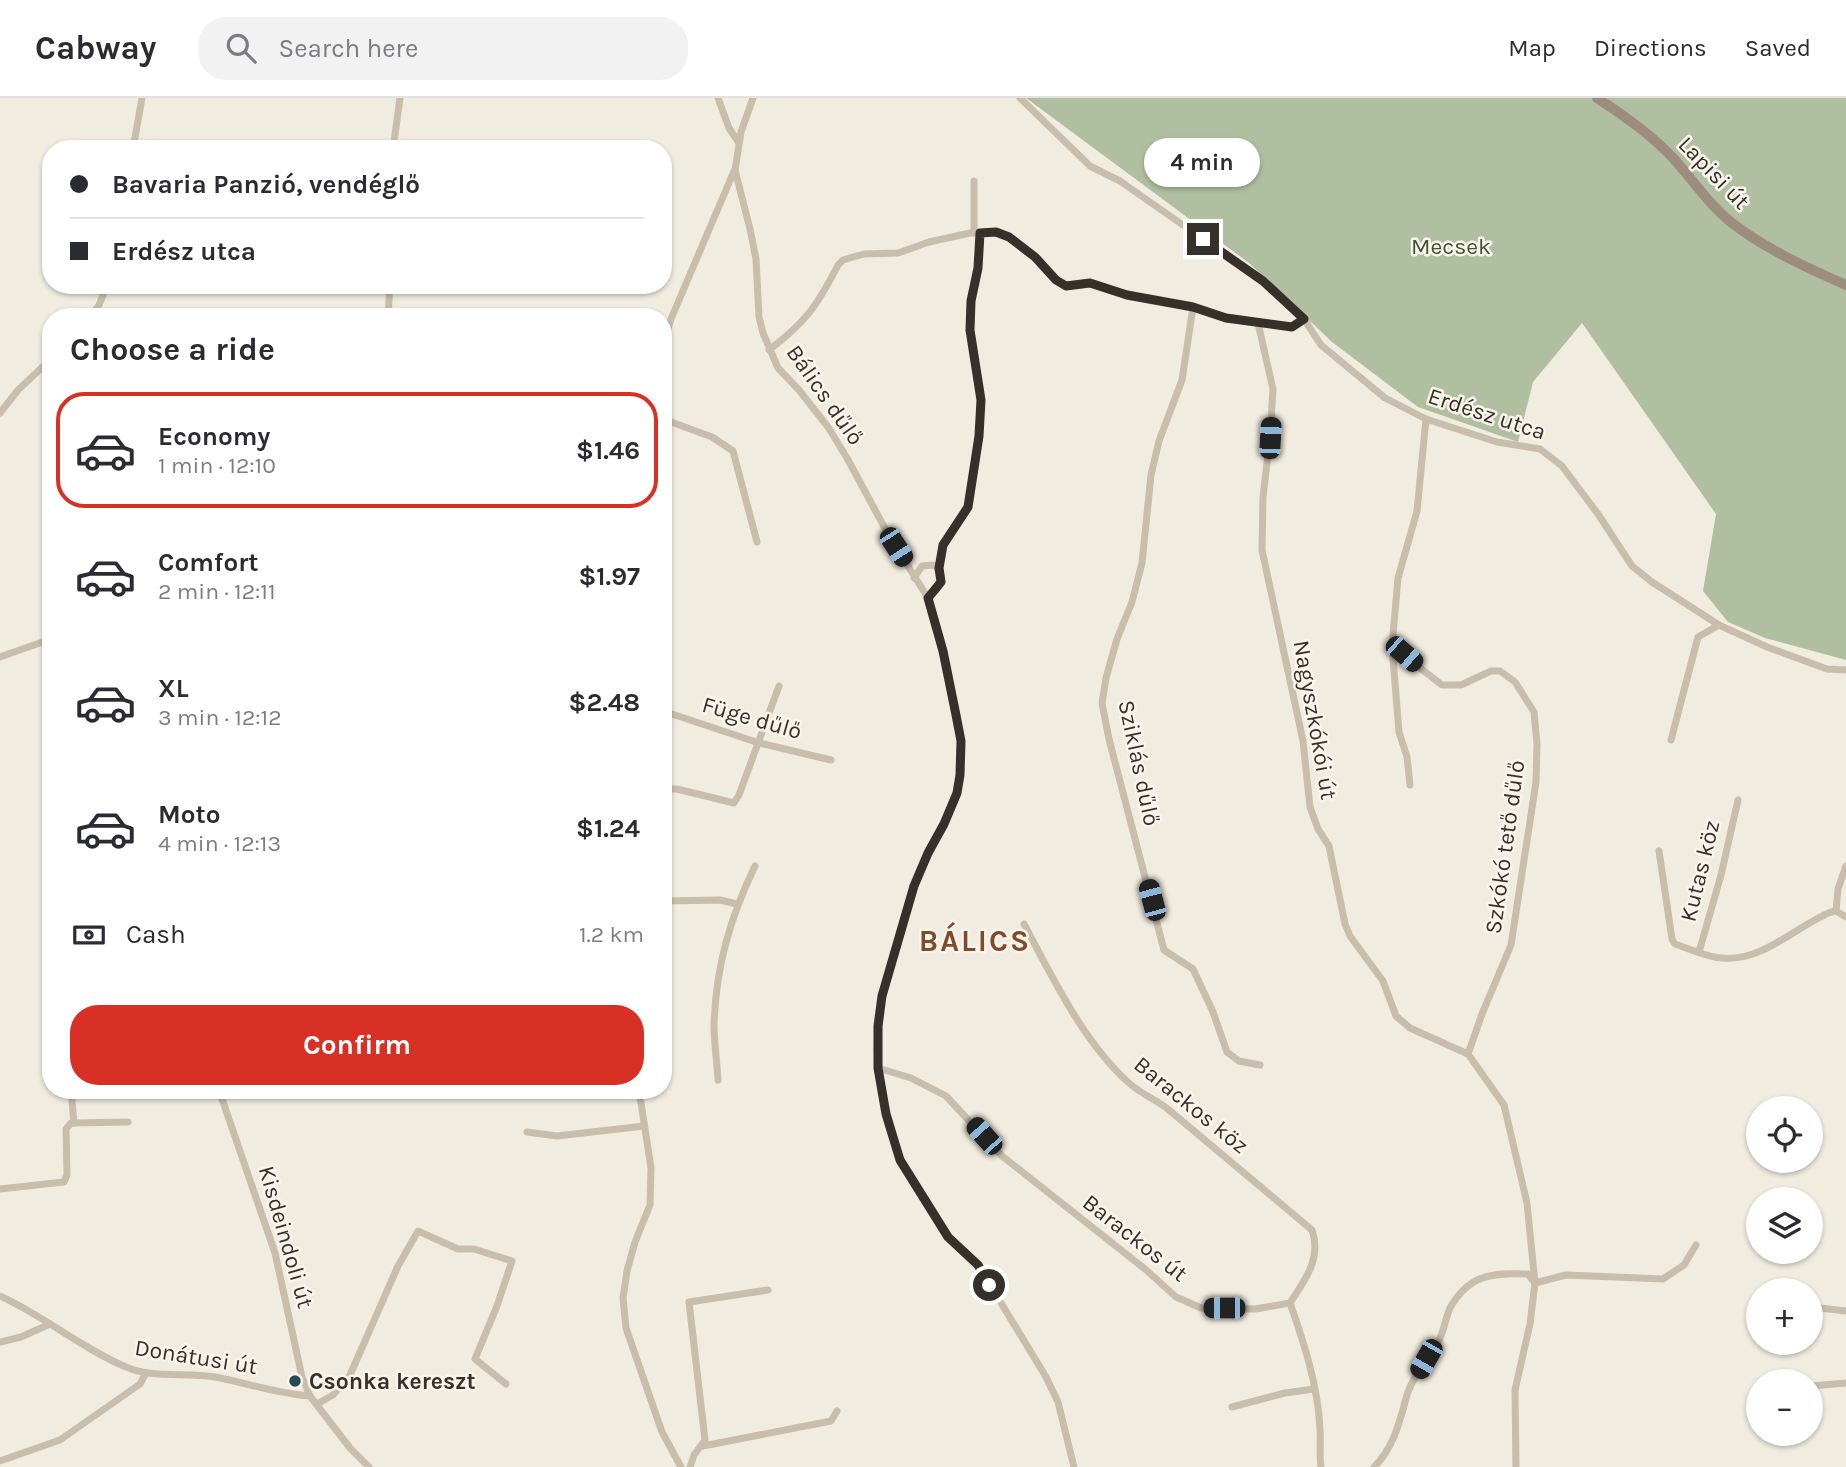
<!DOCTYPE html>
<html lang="en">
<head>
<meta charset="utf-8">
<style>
  body { margin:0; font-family:Karla,sans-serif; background:#f2f2f3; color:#2b2b33; height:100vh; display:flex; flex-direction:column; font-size:26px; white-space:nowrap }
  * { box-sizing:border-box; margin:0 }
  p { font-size:23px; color:#7c7c81 }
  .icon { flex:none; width:38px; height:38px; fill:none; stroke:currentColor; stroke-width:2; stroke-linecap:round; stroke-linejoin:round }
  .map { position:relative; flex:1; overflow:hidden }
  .drawer { position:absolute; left:42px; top:210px; width:630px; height:791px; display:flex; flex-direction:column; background:#fff; border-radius:28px; box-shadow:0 2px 5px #0004 }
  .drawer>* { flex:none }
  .top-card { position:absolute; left:42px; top:42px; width:630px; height:154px; border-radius:28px; box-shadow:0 2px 5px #0004; display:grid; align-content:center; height:154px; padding:0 28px; background:#fff }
  .fabs { position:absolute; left:1746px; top:998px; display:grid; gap:14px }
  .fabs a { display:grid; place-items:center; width:77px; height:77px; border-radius:50%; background:#fff; box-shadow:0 2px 5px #0004; font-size:35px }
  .end { position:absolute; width:32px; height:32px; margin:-16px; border:9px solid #37302a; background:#fff; box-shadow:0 0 0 4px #fff }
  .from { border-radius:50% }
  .bubble { position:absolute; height:49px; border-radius:24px; background:#fff; box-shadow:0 2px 5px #0004; font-size:23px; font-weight:700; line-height:49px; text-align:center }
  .car { position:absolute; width:21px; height:42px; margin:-21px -10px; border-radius:9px; box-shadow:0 0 5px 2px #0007; background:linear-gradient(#222 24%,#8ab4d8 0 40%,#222 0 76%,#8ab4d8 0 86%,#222 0) }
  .top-card b { display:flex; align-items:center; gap:24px; height:66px; font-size:26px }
  .top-card b+b { border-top:2px solid #e1e1e2 }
  .top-card i { width:18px; height:18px; background:#2b2b33 }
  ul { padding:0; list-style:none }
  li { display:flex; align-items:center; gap:21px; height:116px; margin:0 14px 10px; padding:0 14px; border:4px solid transparent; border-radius:28px }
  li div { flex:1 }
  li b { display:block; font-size:26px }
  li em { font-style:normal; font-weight:700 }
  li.selected { border-color:#d93025 }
  li>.icon { width:63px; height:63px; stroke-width:1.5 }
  h2 { padding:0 28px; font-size:32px; line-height:84px }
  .pay { display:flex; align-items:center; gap:18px; height:77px; padding:0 28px; font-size:26px }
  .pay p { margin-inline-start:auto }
  .cta { display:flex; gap:14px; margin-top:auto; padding:14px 28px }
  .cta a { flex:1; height:80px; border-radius:28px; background:#d93025; color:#fff; font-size:28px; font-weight:700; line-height:80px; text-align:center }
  header { display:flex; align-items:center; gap:42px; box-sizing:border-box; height:98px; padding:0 35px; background:#fff; border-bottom:2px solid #e1e1e2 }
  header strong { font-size:33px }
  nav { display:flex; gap:38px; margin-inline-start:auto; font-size:24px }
  .search { width:490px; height:63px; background:#f2f2f3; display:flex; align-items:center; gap:18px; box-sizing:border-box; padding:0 24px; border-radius:28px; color:#7c7c81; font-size:26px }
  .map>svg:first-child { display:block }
  .green { fill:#b0bfa0 }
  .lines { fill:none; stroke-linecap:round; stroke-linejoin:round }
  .street { stroke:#c9bdac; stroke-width:7 }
  .secondary { stroke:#9c8d7e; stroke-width:10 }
  .route { stroke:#37302a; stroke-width:9 }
  .poi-dot { fill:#234b56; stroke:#f9f5ec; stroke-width:2.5 }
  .labels { text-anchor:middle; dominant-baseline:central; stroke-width:5; stroke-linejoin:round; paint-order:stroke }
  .street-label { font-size:23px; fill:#37302a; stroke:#f9f5ec }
  .park-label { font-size:23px; fill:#415430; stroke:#f9f5ec }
  .poi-label { font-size:23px; font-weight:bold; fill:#37302a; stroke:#f9f5ec; text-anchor:start }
  .district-label { font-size:30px; font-weight:bold; letter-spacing:2px; fill:#804b2a; stroke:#f9f5ec }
</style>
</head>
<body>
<header>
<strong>Cabway</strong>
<div class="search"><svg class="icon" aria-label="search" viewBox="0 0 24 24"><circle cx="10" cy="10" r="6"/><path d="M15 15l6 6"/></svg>Search here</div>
<nav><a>Map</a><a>Directions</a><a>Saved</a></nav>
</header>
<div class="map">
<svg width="1846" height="1369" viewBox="0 0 1846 1369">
  <rect width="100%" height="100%" fill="#f1ece0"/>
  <!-- green -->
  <polygon class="green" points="1026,0 1846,0 1846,562 1765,540 1728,524 1703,493 1716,416 1582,225 1533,284 1518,344 1418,309 1332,244 1249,165"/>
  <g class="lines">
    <!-- street -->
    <g class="street">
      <polyline points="718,0 729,30 739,45"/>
      <polyline points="753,0 741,34 735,72 750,131 756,161 759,219 763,235 778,270 799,292 828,329 847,360 888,436 928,500 942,553 961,643 960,677 957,695 914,788 882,898 877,952 881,993 900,1062 948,1139 978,1167 1046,1279 1058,1304 1074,1369"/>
      <polyline points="1020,0 1090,68 1120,83 1263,183 1304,221 1321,247 1385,300 1426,321 1497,344 1540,351 1562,368 1598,416 1632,468 1652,484 1719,527 1767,549 1827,571 1846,572"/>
      <polyline points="133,51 142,0"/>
      <polyline points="393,51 400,0"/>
      <polyline points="974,83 974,135"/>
      <polyline points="1193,209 1182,282 1159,343 1151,377 1142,465 1132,504 1117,541 1106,580 1102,605 1109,641 1164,852 1193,871 1213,914 1227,954 1239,963 1260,967"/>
      <polyline points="90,219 99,207 107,187"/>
      <polyline points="388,219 390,187"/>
      <polyline points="1258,225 1273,291 1270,340 1263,399 1262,452 1303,643 1310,709 1318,731 1329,748 1345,826 1350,838 1383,883 1396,918 1410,930 1468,956 1504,1007 1527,1105 1535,1185 1530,1226 1515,1292 1516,1369"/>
      <polyline points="663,247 671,221 734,73"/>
      <path d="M769 252C806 224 817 208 838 167L843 162 864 156 898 155 929 144 970 135 996 134 1009 140 1035 159 1056 182 1066 188 1090 185 1127 197 1193 209 1226 220 1292 229 1304 221"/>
      <polyline points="0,315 18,292 51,261"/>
      <polyline points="663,321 712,339 733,353 757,444"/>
      <polyline points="1426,321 1417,413 1398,480 1392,548 1442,587 1461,587 1491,573 1500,573 1515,584 1534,614 1537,646 1536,684 1511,847 1482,916 1468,956"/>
      <polyline points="939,470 943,447 968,409 979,338 981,302 970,232 971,203 978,170 980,135"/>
      <path d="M914 480 922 468 933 467 939 470C945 484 938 492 928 500"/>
      <polyline points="1392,548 1399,634 1407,659 1410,687"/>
      <polyline points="0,559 51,541"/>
      <polyline points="663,613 759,645 831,662"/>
      <polyline points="1671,642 1698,539 1719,527"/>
      <polyline points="663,691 677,691 734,705 739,697 779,588"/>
      <path d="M1659 753 1672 841 1675 846C1690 851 1707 859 1722 860 1763 864 1796 828 1831 814L1836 813 1846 819"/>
      <polyline points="663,803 720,802 737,806"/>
      <polyline points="1836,813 1838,791 1846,768"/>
      <path d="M1024 826C1052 879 1084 945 1129 985 1141 996 1157 1002 1169 1012 1216 1052 1264 1092 1312 1132 1322 1160 1305 1182 1290 1205"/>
      <polyline points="1699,854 1721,777 1738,702"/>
      <path d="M878 970 911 980 946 998 1002 1058 1145 1171 1176 1199 1201 1210 1255 1211 1290 1205C1304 1245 1318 1288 1320 1331 1321 1344 1319 1357 1321 1369"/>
      <path d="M718 982C717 963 714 945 714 927 716 868 730 820 755 768"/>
      <polyline points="71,992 74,1025"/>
      <polyline points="219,992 275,1155 302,1279 310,1298"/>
      <polyline points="639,992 651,1070 650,1107 635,1144 627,1173 623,1200 626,1230 662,1334 681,1369"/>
      <polyline points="527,1034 557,1038 644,1028"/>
      <polyline points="0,1091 64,1084 67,1077 66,1031 71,1025 128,1024"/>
      <path d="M0 1198C44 1218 81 1250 126 1269 153 1281 186 1274 215 1279 247 1285 278 1296 310 1298L350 1350 369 1369"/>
      <polyline points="1811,1209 1846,1213"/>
      <polyline points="0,1244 21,1239 50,1226"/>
      <polyline points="1811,1288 1846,1285"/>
      <polyline points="317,1306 333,1297 350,1277 398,1168 418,1133 458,1151 474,1151 512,1163 497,1208 475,1261 506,1286"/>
      <polyline points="1232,1309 1285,1295 1314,1291"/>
      <polyline points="703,1348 831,1323 837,1313"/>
      <polyline points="0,1363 60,1342 140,1286 146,1275"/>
      <polyline points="690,1369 694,1357 705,1342 689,1204 768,1192"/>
      <path d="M1374 1369C1394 1350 1400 1322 1407 1297 1413 1278 1427 1262 1437 1246 1444 1235 1445 1221 1450 1210 1469 1176 1492 1175 1528 1176L1535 1185 1566 1177 1663 1181 1684 1167 1696 1147"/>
    </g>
    <!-- secondary -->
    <path class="secondary" d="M1597 0C1625 18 1652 37 1674 61 1693 82 1709 107 1732 125 1766 151 1807 170 1846 187"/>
  </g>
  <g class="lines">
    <!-- route -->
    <polyline class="route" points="989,1187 978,1167 948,1139 900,1062 886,1016 878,970 878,928 882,898 914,788 928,755 944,726 957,695 960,677 961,643 956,617 943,553 928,500 941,484 939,470 943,447 968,409 979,338 981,302 970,232 971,203 978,170 980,135 996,134 1009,139 1035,159 1056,182 1066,188 1090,185 1127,197 1193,209 1226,220 1292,229 1304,221 1263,183 1203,141"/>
  </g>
  <!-- markers -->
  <circle class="poi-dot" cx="295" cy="1283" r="7"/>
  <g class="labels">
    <!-- street labels -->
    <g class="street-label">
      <text transform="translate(1714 75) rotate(46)">Lapisi út</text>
      <text transform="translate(825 297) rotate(55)">Bálics dűlő</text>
      <text transform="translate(1487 316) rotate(18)">Erdész utca</text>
      <text transform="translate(752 620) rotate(16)">Füge dűlő</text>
      <text transform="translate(1315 622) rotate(80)">Nagyszkókói út</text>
      <text transform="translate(1139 665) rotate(78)">Sziklás dűlő</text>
      <text transform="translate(1505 749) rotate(-82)">Szkókó tető dűlő</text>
      <text transform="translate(1700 773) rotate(-76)">Kutas köz</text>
      <text transform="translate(1191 1007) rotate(39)">Barackos köz</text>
      <text transform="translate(286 1139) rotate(74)">Kisdeindoli út</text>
      <text transform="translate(1135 1140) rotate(38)">Barackos út</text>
      <text transform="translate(196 1259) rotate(9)">Donátusi út</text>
    </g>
    <!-- park labels -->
    <g class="park-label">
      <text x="1451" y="148">Mecsek</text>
    </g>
    <!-- poi labels -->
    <g class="poi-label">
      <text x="309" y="1283">Csonka kereszt</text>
    </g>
    <!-- district labels -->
    <g class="district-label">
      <text x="975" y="843">BÁLICS</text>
    </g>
  </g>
</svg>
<div class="fabs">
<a><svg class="icon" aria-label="locate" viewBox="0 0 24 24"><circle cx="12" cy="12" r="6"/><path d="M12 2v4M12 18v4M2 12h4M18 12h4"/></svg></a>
<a><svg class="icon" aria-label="layers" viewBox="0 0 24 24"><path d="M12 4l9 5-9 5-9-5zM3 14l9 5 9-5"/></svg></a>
<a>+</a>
<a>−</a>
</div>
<i class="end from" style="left:989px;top:1187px"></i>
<i class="end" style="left:1203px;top:141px"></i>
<div class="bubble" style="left:1144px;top:40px;width:116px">4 min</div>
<i class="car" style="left:1270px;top:340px;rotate:3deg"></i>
<i class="car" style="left:896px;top:449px;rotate:147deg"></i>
<i class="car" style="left:1404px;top:556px;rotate:131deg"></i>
<i class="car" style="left:1152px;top:802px;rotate:345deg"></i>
<i class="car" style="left:984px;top:1038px;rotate:318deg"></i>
<i class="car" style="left:1224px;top:1210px;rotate:270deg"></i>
<i class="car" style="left:1426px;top:1261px;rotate:210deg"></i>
<div class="top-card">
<b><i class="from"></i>Bavaria Panzió, vendéglő</b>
<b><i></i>Erdész utca</b>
</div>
<section class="drawer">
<h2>Choose a ride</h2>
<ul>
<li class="selected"><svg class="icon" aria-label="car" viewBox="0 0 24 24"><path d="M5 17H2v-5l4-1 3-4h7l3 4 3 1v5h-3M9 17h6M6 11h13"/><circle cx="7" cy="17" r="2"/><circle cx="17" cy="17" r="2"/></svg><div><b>Economy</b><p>1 min · 12:10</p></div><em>$1.46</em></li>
<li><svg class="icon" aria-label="car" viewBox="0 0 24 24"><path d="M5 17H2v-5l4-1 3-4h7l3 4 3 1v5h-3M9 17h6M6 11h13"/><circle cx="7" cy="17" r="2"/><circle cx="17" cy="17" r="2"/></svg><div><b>Comfort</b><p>2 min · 12:11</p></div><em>$1.97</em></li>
<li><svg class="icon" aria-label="car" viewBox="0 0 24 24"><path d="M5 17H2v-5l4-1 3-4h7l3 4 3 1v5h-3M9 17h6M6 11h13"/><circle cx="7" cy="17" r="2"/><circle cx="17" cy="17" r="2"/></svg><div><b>XL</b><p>3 min · 12:12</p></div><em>$2.48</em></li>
<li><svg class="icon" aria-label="car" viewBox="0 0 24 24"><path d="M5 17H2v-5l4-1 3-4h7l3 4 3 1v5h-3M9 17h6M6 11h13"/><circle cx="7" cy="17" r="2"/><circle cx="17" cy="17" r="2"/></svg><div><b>Moto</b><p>4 min · 12:13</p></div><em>$1.24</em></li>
</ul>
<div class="pay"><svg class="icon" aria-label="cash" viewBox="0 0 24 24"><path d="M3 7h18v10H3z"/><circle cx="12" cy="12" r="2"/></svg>Cash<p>1.2 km</p></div>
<div class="cta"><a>Confirm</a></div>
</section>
</div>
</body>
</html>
